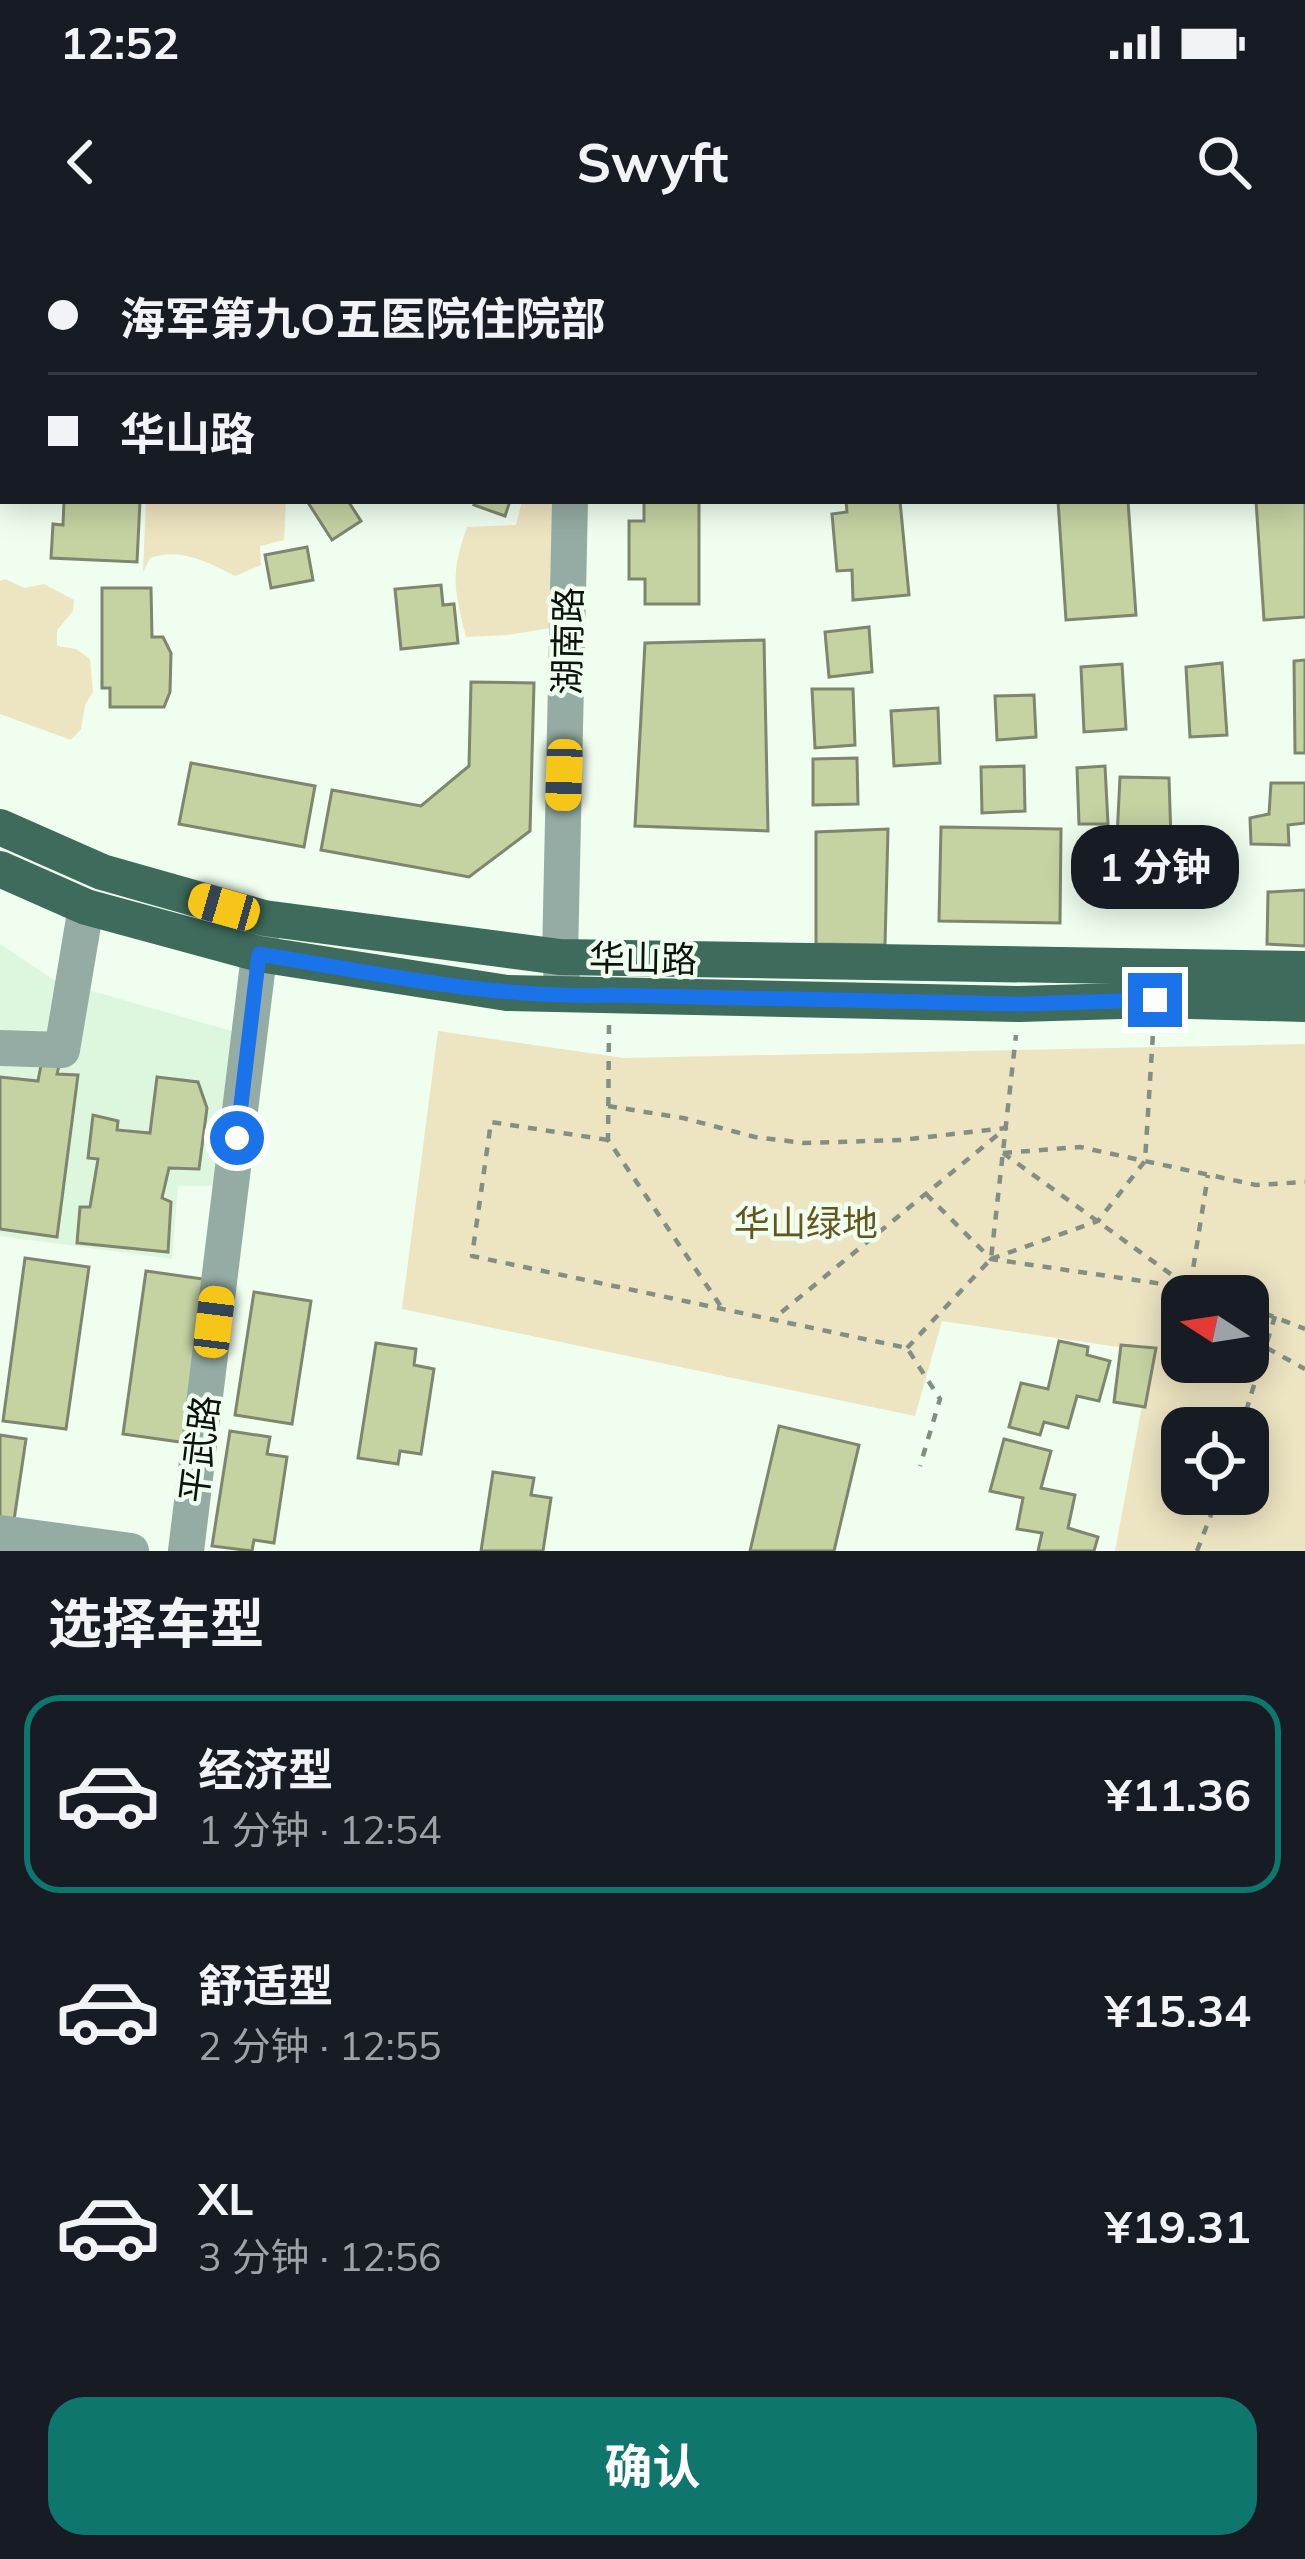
<!DOCTYPE html>
<html lang="zh">
<head>
<meta charset="utf-8">
<style>
  body { margin:0; font-family:Mulish,"Noto Sans SC",sans-serif; background:#20242c; color:#f1f3f6; height:100vh; display:flex; flex-direction:column; font-size:45px; white-space:nowrap }
  * { box-sizing:border-box; margin:0 }
  p { font-size:39px; color:#9ea1a6 }
  .icon { flex:none; width:66px; height:66px; fill:none; stroke:currentColor; stroke-width:2; stroke-linecap:round; stroke-linejoin:round }
  .map { position:relative; height:1311px; overflow:hidden }
  .drawer { display:flex; flex-direction:column; background:#171b24; flex:1 }
  .drawer>* { flex:none }
  .guide { position:absolute; left:0px; top:0px; width:1305px; height:264px; box-shadow:0 6px 30px #0003; display:grid; align-content:center; height:264px; padding:0 48px; background:#171b24 }
  .needle { width:78px; rotate:282deg }
  .buttons { position:absolute; left:1161px; top:1035px; display:grid; gap:24px }
  .buttons a { display:grid; place-items:center; width:108px; height:108px; border-radius:24px; background:#171b24; box-shadow:0 6px 30px #0003; font-size:60px }
  .end { position:absolute; width:54px; height:54px; margin:-27px; border:15px solid #1a73e8; background:#fff; box-shadow:0 0 0 6px #fff }
  .from { border-radius:50% }
  .bubble { position:absolute; height:84px; border-radius:36px; background:#171b24; box-shadow:0 6px 30px #0003; font-size:39px; font-weight:700; line-height:84px; text-align:center }
  .car { position:absolute; width:36px; height:72px; margin:-36px -18px; border-radius:15px; box-shadow:0 0 9px 3px #0007; background:linear-gradient(#f5c518 24%,#345 0 40%,#f5c518 0 76%,#345 0 86%,#f5c518 0) }
  .guide b { display:flex; align-items:center; gap:42px; height:114px; font-size:45px }
  .guide b+b { border-top:3px solid #363941 }
  .guide i { width:30px; height:30px; background:#f1f3f6 }
  ul { padding:0; list-style:none }
  li { display:flex; align-items:center; gap:36px; height:198px; margin:0 24px 18px; padding:0 24px; border:6px solid transparent; border-radius:36px }
  li div { flex:1 }
  li b { display:block; font-size:45px }
  li em { font-style:normal; font-weight:700 }
  li.active { border-color:#0f766e }
  li>.icon { width:108px; height:108px; stroke-width:1.5 }
  h2 { padding:0 48px; font-size:54px; line-height:144px }
  .button { display:flex; gap:24px; margin-top:auto; padding:24px 48px }
  .button a { flex:1; height:138px; border-radius:36px; background:#0f766e; color:#fff; font-size:48px; font-weight:700; line-height:138px; text-align:center }
  .status { display:flex; justify-content:space-between; align-items:center; height:84px; padding:0 60px; background:#171b24; direction:ltr }
  .status svg { height:33px; fill:currentColor }
  header { display:flex; justify-content:space-between; align-items:center; height:156px; padding:0 48px; background:#171b24; font-size:54px; font-weight:700 }
  .map>svg:first-child { display:block }
  .built { fill:#ddf7de }
  .green { fill:#ede4c1; fill-rule:evenodd }
  .building { fill:#c5d2a2; stroke:#7f856f; stroke-width:3 }
  .lines { fill:none; stroke-linecap:round; stroke-linejoin:round }
  .path { stroke:#838f84; stroke-width:4.5; stroke-dasharray:9 9; stroke-linecap:butt }
  .minor { stroke:#94aca3; stroke-width:36 }
  .major { stroke:#3e6b5c; stroke-width:36 }
  .route { stroke:#1a73e8; stroke-width:15 }
  .labels { text-anchor:middle; dominant-baseline:central; stroke-width:9; stroke-linejoin:round; paint-order:stroke }
  .street-label { font-size:36px; fill:#0c130d; stroke:#effeef }
  .park-label { font-size:36px; fill:#64561e; stroke:#effeef }
</style>
</head>
<body>
<div class="status"><b>12:52</b><svg viewBox="0 0 49 12"><path d="M0 12V9h3v3zM5 12V6h3v6zM10 12V3h3v9zM15 12V0h3v12zM26 1h20v11H26zM47 4h2v5h-2z"/></svg></div>
<header><svg class="icon" aria-label="back" viewBox="0 0 24 24"><path d="M15 5l-7 7 7 7"/></svg>Swyft<svg class="icon" aria-label="search" viewBox="0 0 24 24"><circle cx="10" cy="10" r="6"/><path d="M15 15l6 6"/></svg></header>
<div class="map">
<svg width="1305" height="1311" viewBox="0 0 1305 1311">
  <rect width="100%" height="100%" fill="#effeef"/>
  <!-- built -->
  <polygon class="built" points="0,704 54,740 235,792 218,946 178,946 172,1019 0,996"/>
  <!-- green -->
  <g class="green">
    <polygon points="0,0 34,0 33,3 3,3 3,203 0,203"/>
    <polygon points="196,0 559,0 559,3 197,3"/>
    <path d="M146 261H286L284 300 260 306 261 325 235 336C208 322 180 307 150 318L143 332Z"/>
    <path d="M522 261H554L551 388 508 395 466 397C454 348 450 335 467 287L516 285Z"/>
    <polygon points="5,339 24,348 44,344 74,360 73,371 57,390 57,406 76,409 90,419 93,452 85,465 81,489 71,500 0,474 0,341"/>
    <path d="M438 791 624 818 1305 804V1311H1115L1152 1112 942 1081 915 1176 402 1069ZM1182 1056H1248V1122H1182ZM1182 1188H1248V1254H1182Z"/>
  </g>
  <!-- building -->
  <g class="building">
    <rect x="623" y="0" width="54" height="3"/>
    <polygon points="721,0 771,0 772,3 721,3"/>
    <rect x="814" y="0" width="58" height="3"/>
    <polygon points="1302,161 1305,161 1305,377 1264,380 1256,261 1302,261"/>
    <polygon points="64,261 140,261 137,322 51,318 53,284 63,285"/>
    <polygon points="307,261 348,261 361,281 332,300"/>
    <polygon points="476,261 510,261 505,276 474,265"/>
    <polygon points="644,261 699,261 699,364 645,364 645,339 629,339 629,281 644,281"/>
    <polygon points="846,261 900,261 909,355 853,360 852,330 837,331 832,274 847,272"/>
    <polygon points="1058,261 1128,261 1136,375 1066,380"/>
    <polygon points="307,307 313,340 271,348 265,315"/>
    <polygon points="441,345 443,365 454,364 458,403 401,409 395,349"/>
    <polygon points="102,348 151,348 152,397 163,397 171,413 170,452 164,467 110,467 110,448 102,448"/>
    <polygon points="869,387 872,432 829,437 825,392"/>
    <polygon points="764,400 768,591 635,586 645,403"/>
    <polygon points="1305,420 1305,513 1295,513 1294,421"/>
    <polygon points="1222,423 1227,495 1190,497 1186,427"/>
    <polygon points="1122,424 1126,489 1084,492 1081,427"/>
    <polygon points="471,442 534,443 530,591 469,637 321,610 332,550 421,566 469,526"/>
    <polygon points="812,449 853,449 855,505 815,508"/>
    <polygon points="1034,455 1036,497 997,500 995,456"/>
    <polygon points="938,468 940,523 894,526 891,471"/>
    <polygon points="857,518 858,564 813,565 813,519"/>
    <polygon points="191,523 315,546 304,607 179,584"/>
    <polygon points="1024,526 1025,571 982,573 981,527"/>
    <polygon points="1105,526 1108,584 1079,584 1077,528"/>
    <polygon points="1120,537 1169,538 1171,599 1117,598"/>
    <polygon points="1271,543 1305,543 1305,583 1288,585 1289,605 1251,604 1250,578 1269,574"/>
    <polygon points="941,587 1061,589 1060,683 939,681"/>
    <polygon points="888,589 885,705 816,704 816,592"/>
    <polygon points="1085,601 1108,601 1110,656 1085,656"/>
    <polygon points="1177,604 1178,657 1128,659 1128,605"/>
    <polygon points="1305,650 1305,706 1267,704 1268,652"/>
    <polygon points="41,825 59,826 57,834 78,835 57,997 0,989 0,837 38,841"/>
    <polygon points="157,837 198,842 207,868 199,929 169,928 162,958 171,962 168,1012 77,1003 80,967 90,967 98,919 88,918 93,875 118,881 117,890 150,893"/>
    <polygon points="25,1018 89,1027 66,1189 3,1181"/>
    <polygon points="146,1031 210,1040 187,1203 123,1194"/>
    <polygon points="254,1052 311,1061 292,1184 235,1175"/>
    <polygon points="1059,1101 1088,1107 1087,1115 1110,1121 1099,1161 1077,1156 1068,1188 1044,1182 1040,1195 1009,1187 1021,1143 1048,1149"/>
    <polygon points="376,1103 416,1109 414,1125 434,1129 421,1214 400,1211 398,1224 358,1218"/>
    <polygon points="1121,1105 1156,1108 1145,1167 1114,1162"/>
    <polygon points="779,1186 859,1205 834,1311 750,1311"/>
    <polygon points="230,1191 270,1197 267,1214 287,1217 274,1303 254,1300 252,1311 212,1306"/>
    <polygon points="0,1195 26,1199 14,1280 0,1278"/>
    <polygon points="1004,1199 1051,1211 1041,1248 1075,1255 1068,1288 1098,1297 1094,1311 1038,1311 1042,1293 1017,1289 1023,1258 990,1251"/>
    <polygon points="493,1232 534,1238 531,1255 551,1258 543,1311 481,1311"/>
  </g>
  <g class="lines">
    <!-- path -->
    <g class="path">
      <polyline points="190,0 191,3"/>
      <polyline points="609,785 608,900 722,1068"/>
      <polyline points="608,866 683,878 755,897 804,903 901,900 1006,888 772,1080"/>
      <polyline points="608,900 491,882 472,1016 907,1108 940,1159 920,1226"/>
      <polyline points="1003,913 1190,1048 1208,935"/>
      <polyline points="1003,913 1080,907 1256,945 1305,942"/>
      <polyline points="926,954 991,1019 1190,1048 1214,1056"/>
      <polyline points="991,1019 1098,981 1145,921 1153,793"/>
      <polyline points="1248,1067 1305,1089"/>
      <polyline points="907,1108 991,1019 1016,795"/>
      <polyline points="1267,1108 1305,1129"/>
      <polyline points="1241,1188 1275,1076"/>
      <polyline points="1197,1311 1219,1254"/>
    </g>
    <!-- minor -->
    <g class="minor">
      <polyline points="911,0 911,3"/>
      <polyline points="576,3 576,0"/>
      <polyline points="562,743 560,717 570,261"/>
      <polyline points="0,808 62,810 86,667"/>
      <polyline points="0,1293 131,1311"/>
      <polyline points="186,1311 263,683"/>
    </g>
    <!-- major -->
    <g class="major">
      <polyline points="0,587 102,632 264,678 560,717 1305,729"/>
      <polyline points="0,629 86,667 259,714 507,753 1019,764 1155,760 1305,764"/>
    </g>
  </g>
  <g class="lines">
    <!-- route -->
    <path class="route" d="M237 898 259 714C375 733 492 759 610 755L1019 764 1155 760"/>
  </g>
  <g class="labels">
    <!-- street labels -->
    <g class="street-label">
      <text transform="translate(567 401) rotate(-89)">湖南路</text>
      <text transform="translate(643 718) rotate(1)">华山路</text>
      <text transform="translate(199 1209) rotate(-83)">平武路</text>
    </g>
    <!-- park labels -->
    <g class="park-label">
      <text x="806" y="982">华山绿地</text>
    </g>
  </g>
</svg>
<div class="buttons">
<a><svg class="needle" viewBox="-14 -14 28 28"><path d="M0-13l5 13h-10z" fill="#e53935"/><path d="M0 13l5-13h-10z" fill="#9ea1a6"/></svg></a>
<a><svg class="icon" aria-label="locate" viewBox="0 0 24 24"><circle cx="12" cy="12" r="6"/><path d="M12 2v4M12 18v4M2 12h4M18 12h4"/></svg></a>
</div>
<i class="end from" style="left:237px;top:898px"></i>
<i class="end" style="left:1155px;top:760px"></i>
<div class="bubble" style="left:1071px;top:585px;width:168px">1 分钟</div>
<i class="car" style="left:564px;top:535px;rotate:182deg"></i>
<i class="car" style="left:224px;top:667px;rotate:286deg"></i>
<i class="car" style="left:214px;top:1082px;rotate:7deg"></i>
<div class="guide">
<b><i class="from"></i>海军第九O五医院住院部</b>
<b><i></i>华山路</b>
</div>
</div>
<section class="drawer">
<h2>选择车型</h2>
<ul>
<li class="active"><svg class="icon" aria-label="car" viewBox="0 0 24 24"><path d="M5 17H2v-5l4-1 3-4h7l3 4 3 1v5h-3M9 17h6M6 11h13"/><circle cx="7" cy="17" r="2"/><circle cx="17" cy="17" r="2"/></svg><div><b>经济型</b><p>1 分钟 · 12:54</p></div><em>¥11.36</em></li>
<li><svg class="icon" aria-label="car" viewBox="0 0 24 24"><path d="M5 17H2v-5l4-1 3-4h7l3 4 3 1v5h-3M9 17h6M6 11h13"/><circle cx="7" cy="17" r="2"/><circle cx="17" cy="17" r="2"/></svg><div><b>舒适型</b><p>2 分钟 · 12:55</p></div><em>¥15.34</em></li>
<li><svg class="icon" aria-label="car" viewBox="0 0 24 24"><path d="M5 17H2v-5l4-1 3-4h7l3 4 3 1v5h-3M9 17h6M6 11h13"/><circle cx="7" cy="17" r="2"/><circle cx="17" cy="17" r="2"/></svg><div><b>XL</b><p>3 分钟 · 12:56</p></div><em>¥19.31</em></li>
</ul>
<div class="button"><a>确认</a></div>
</section>
</body>
</html>
